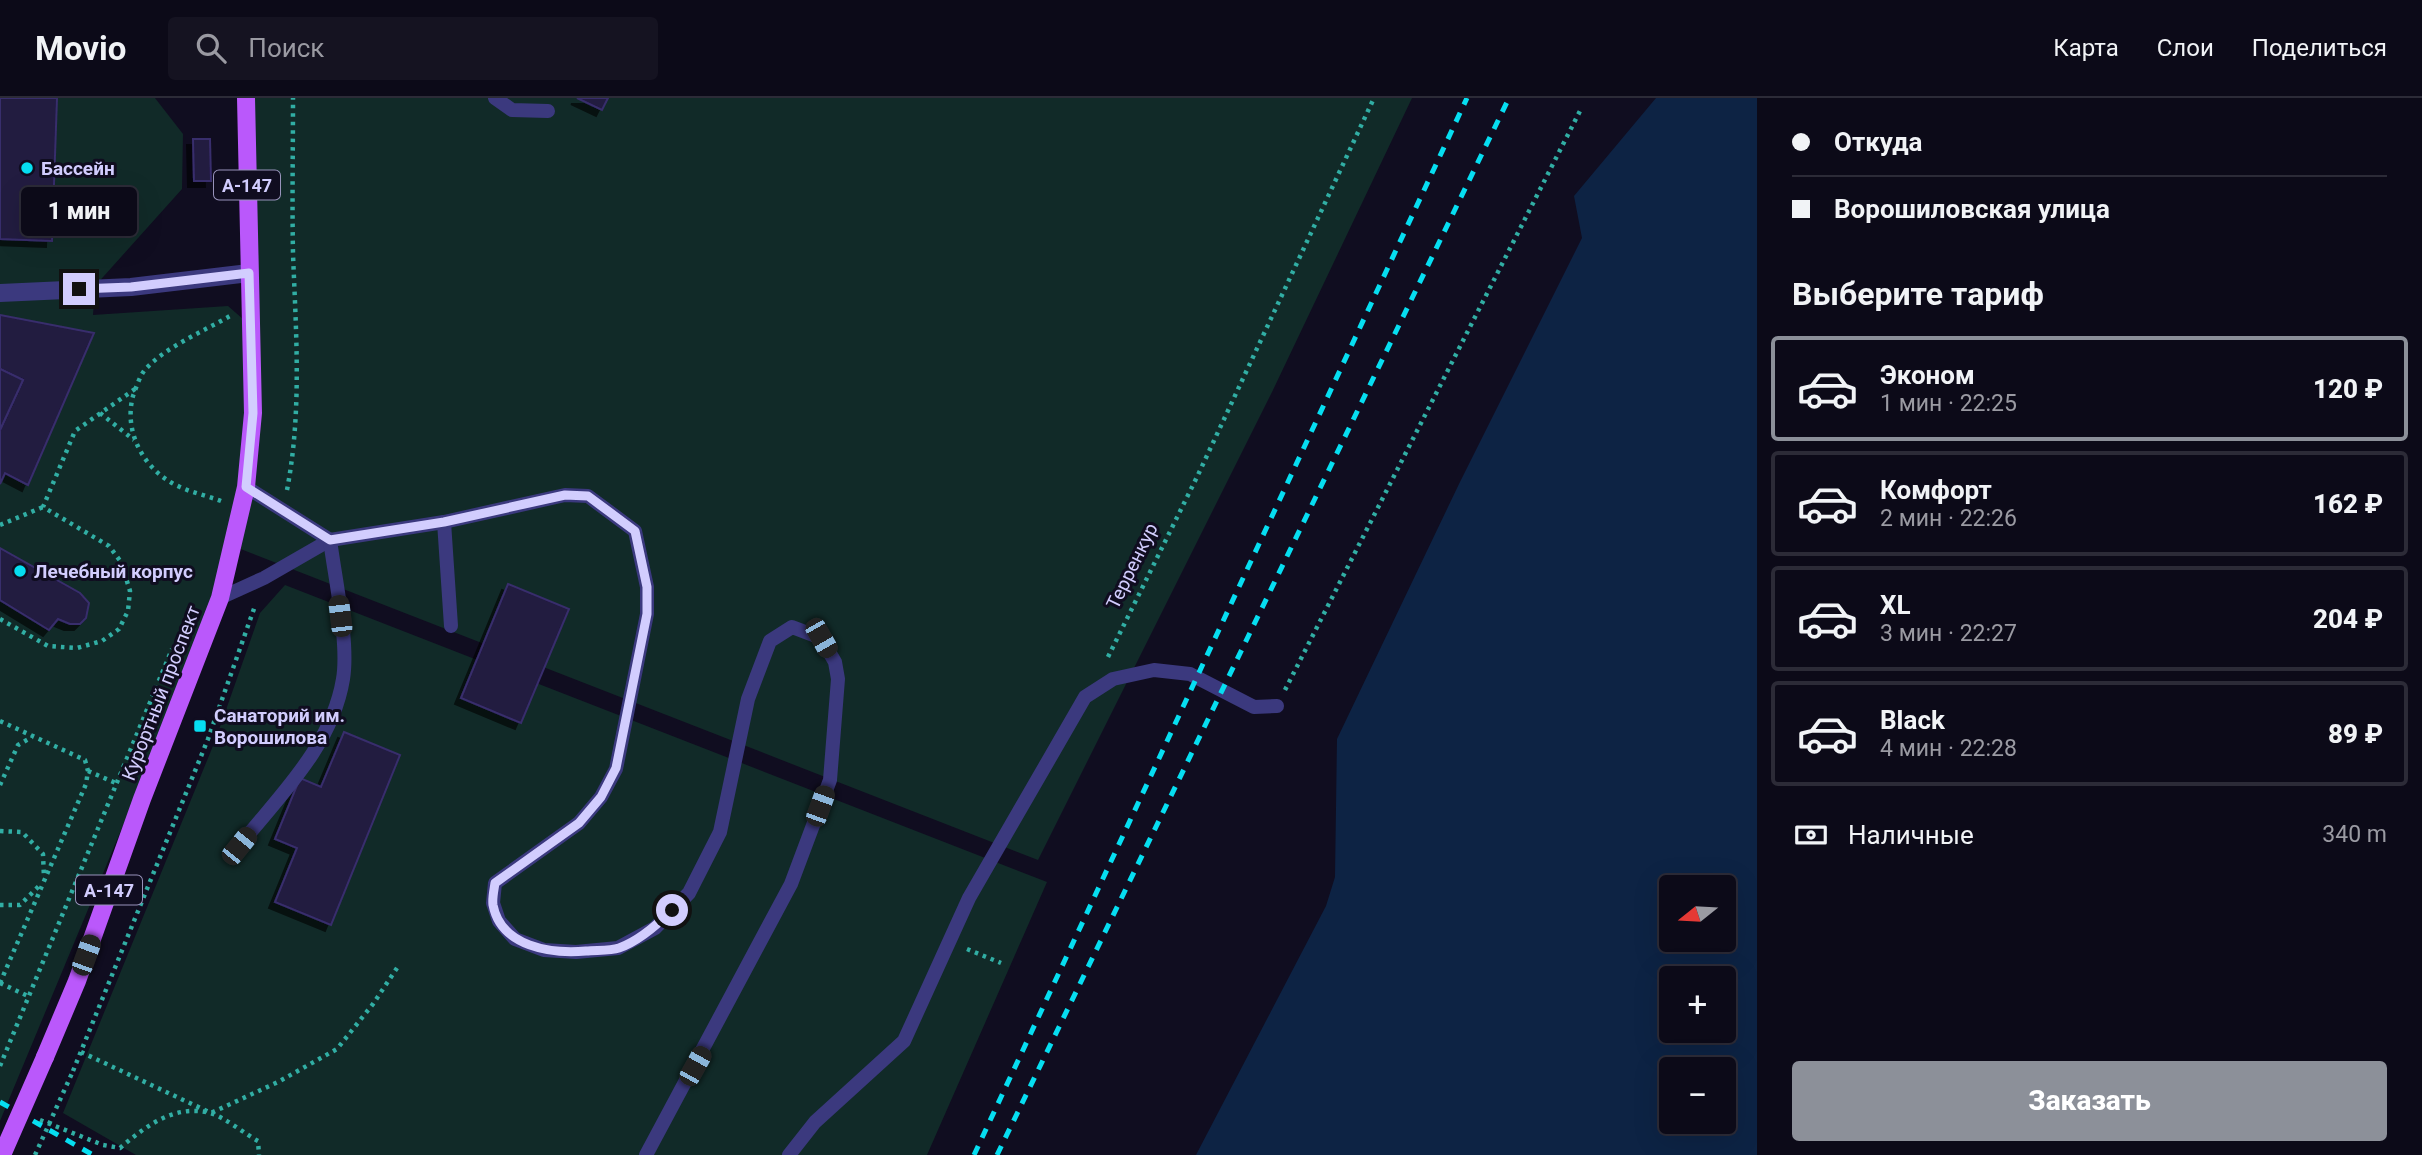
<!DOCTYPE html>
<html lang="ru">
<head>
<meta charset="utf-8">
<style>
  body { margin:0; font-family:Roboto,sans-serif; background:#151321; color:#f1f3f6; height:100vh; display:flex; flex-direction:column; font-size:26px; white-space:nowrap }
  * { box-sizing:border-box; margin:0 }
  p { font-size:23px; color:#9a9aa2 }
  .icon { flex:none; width:38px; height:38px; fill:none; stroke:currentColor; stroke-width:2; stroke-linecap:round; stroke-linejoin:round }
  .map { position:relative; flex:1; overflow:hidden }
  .sheet { display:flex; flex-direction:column; background:#0c0a18; width:665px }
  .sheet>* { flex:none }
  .top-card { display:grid; align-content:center; height:154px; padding:0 35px; background:#0c0a18 }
  .needle { width:46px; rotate:252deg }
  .controls { position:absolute; left:1659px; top:777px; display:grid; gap:14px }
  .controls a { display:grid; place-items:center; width:77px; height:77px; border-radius:7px; background:#0c0a18; box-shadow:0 7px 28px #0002,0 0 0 2px #2c2b37; font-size:35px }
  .end { position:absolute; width:32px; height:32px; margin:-16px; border:9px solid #d2cdfe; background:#111; box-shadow:0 0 0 4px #111 }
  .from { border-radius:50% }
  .bubble { position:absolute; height:49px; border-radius:7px; background:#0c0a18; box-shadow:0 7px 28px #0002,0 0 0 2px #2c2b37; font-size:23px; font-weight:800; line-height:49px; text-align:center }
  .car { position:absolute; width:21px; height:42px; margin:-21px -10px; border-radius:9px; box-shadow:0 0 5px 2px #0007; background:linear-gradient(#222 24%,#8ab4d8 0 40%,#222 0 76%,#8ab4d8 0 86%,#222 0) }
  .top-card b { display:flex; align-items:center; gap:24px; height:66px; font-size:26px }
  .top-card b+b { border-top:2px solid #2c2b37 }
  .top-card i { width:18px; height:18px; background:#f1f3f6 }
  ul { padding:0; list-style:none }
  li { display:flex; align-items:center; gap:21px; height:105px; margin:0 14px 10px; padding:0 21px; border:4px solid #2c2b37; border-radius:7px }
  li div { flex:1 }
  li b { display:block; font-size:26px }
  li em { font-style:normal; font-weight:800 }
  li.selected { border-color:#8c9099 }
  li>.icon { width:63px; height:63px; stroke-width:1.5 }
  h2 { padding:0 35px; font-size:32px; line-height:84px }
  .pay { display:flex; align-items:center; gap:18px; height:77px; padding:0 35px; font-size:26px }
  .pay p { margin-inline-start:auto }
  .button { display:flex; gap:14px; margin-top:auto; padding:14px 35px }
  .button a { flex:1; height:80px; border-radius:7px; background:#8c9099; color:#fff; font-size:28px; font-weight:800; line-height:80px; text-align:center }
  header { display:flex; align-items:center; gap:42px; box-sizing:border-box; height:98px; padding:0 35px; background:#0c0a18; border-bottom:2px solid #2c2b37 }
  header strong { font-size:33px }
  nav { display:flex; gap:38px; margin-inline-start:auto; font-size:24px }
  .search { width:490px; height:63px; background:#151321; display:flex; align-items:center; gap:18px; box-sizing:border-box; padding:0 24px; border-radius:7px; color:#9a9aa2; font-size:26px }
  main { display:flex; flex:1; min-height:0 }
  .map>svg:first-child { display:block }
  .green { fill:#112a28 }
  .water { fill:#0d2344; fill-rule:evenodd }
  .building { fill:#211a40; stroke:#382d6c; stroke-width:2; filter:url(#shadow) }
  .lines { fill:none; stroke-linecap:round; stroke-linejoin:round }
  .path { stroke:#31aea4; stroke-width:4.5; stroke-dasharray:3.5 5; stroke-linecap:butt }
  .lane { stroke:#3b397e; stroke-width:14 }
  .street { stroke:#3b397e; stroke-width:18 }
  .primary { stroke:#ba58fb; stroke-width:18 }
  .rail { stroke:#06def1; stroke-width:5; stroke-dasharray:10 9; stroke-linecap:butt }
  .path-bridge { stroke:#31aea4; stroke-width:4.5; stroke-dasharray:3.5 5; stroke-linecap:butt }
  .primary-bridge { stroke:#ba58fb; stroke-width:18 }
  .route { stroke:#d2cdfe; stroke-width:9 }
  .poi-dot { fill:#06def1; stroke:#100d20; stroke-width:2.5 }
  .labels { text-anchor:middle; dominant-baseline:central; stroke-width:6; stroke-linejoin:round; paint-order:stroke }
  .shield { fill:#100d20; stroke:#9893bb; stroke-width:2 }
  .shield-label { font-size:18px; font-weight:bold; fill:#d2cdfe }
  .poi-label { font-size:19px; font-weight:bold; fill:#d2cdfe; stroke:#100d20; text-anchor:start }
  .street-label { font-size:19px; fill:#d2cdfe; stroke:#100d20 }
</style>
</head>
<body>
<header>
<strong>Movio</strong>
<div class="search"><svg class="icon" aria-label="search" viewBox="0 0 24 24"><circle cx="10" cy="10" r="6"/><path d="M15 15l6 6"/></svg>Поиск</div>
<nav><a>Карта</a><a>Слои</a><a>Поделиться</a></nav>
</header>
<main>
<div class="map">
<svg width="1757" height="1057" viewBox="0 0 1757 1057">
  <defs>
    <filter id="shadow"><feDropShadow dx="-6" dy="6" stdDeviation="0" flood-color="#0009"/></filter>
  </defs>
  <rect width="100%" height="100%" fill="#100d20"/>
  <!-- green -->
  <g class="green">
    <polygon points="0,0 155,0 183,36 182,91 95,188 93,217 228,208 251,228 248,0 1412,0 1273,292 1038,762 233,448 218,499 0,1023"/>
    <polygon points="285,487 1047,784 927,1057 136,1057 63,1015 215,643 260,515"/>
  </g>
  <!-- water -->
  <path class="water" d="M1656 0H1757V1057H1196L1326 808 1335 779 1337 641 1459 386 1582 140 1574 98ZM1671 789H1724V842H1671ZM1671 880H1724V933H1671ZM1671 971H1724V1024H1671Z"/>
  <!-- building -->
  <g class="building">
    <polygon points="0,0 57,0 52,143 0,141"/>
    <polygon points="577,0 608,0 602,12"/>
    <polygon points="193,41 210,41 211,83 194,83"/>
    <polygon points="0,217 94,235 28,387 5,375 0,386 0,332 23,282 0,271"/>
    <polygon points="0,271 23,282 0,332"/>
    <polygon points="0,450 80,495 89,505 86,520 80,526 70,526 58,521 49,532 0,502"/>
    <polygon points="508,486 569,511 521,625 461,600"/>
    <polygon points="344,634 400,657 331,827 275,804 297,750 275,741 300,680 321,689"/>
  </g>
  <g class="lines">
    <!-- path -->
    <g class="path">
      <polyline points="100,315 134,342"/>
      <path d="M287 392C302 314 296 235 293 156 292 104 293 52 293 0"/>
      <path d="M221 403C208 398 193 395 180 389 145 374 123 335 133 298 136 290 139 280 144 273 163 250 204 233 230 218"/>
      <polyline points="0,427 43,409"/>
      <polyline points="0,521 48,548 77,550 102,543 119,531 128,513 130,493 121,464 109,448 43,409 75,333 135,291"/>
      <polyline points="1108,559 1197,379 1374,0"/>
      <polyline points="1285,592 1581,11"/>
      <polyline points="0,623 85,662 88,673 86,686 0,885"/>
      <polyline points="88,673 118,686"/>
      <polyline points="0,687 18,647 32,639"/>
      <polyline points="0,733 22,734 43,756 44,780"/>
      <polyline points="0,807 20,807 40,787"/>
      <polyline points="967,851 1001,865"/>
      <polyline points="0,885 30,899"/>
      <polyline points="81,954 211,1015 278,984 337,951 373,906 399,867"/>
      <polyline points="0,968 172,551"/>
      <polyline points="73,973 208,641 255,508"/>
      <path d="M40 1022 103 1047 120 1050C146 1028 174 1006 210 1015 223 1018 245 1036 258 1043L259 1057"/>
    </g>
    <!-- lane -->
    <g class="lane">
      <polyline points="495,0 512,12 548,13"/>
      <polyline points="444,424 451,528"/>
      <polyline points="220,500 264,480 330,442 444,424 565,397 588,398 635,433 647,489 647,516 616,671 601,699 579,725 495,785 493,805 499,823 515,841 544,852 576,854 618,850 655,830 689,795 720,734 748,601 770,543 792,529 821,540 835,564 838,581 830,682 791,786 646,1057"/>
      <path d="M239 748C280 697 332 648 343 581 349 545 335 480 330 442L246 389"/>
      <polyline points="789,1057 815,1024 904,943 969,800 1085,599 1113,581 1154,572 1190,576 1254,609 1277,608"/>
    </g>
    <!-- street -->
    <polyline class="street" points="0,195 131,189 249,175"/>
    <!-- primary -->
    <polyline class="primary" points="45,959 77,883 142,701 220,500 246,389 253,315 246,0"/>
    <!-- rail -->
    <g class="rail">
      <polyline points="0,1004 93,1057"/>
      <polyline points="974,1057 1467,0"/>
      <polyline points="997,1057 1509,0"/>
    </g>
    <!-- path-bridge -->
    <polyline class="path-bridge" points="35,1057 73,973"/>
    <!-- primary-bridge -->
    <polyline class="primary-bridge" points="2,1057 45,959"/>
  </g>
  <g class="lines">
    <!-- route -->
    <path class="route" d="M79 191 131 189 249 175 253 315 246 389 330 442 444 424 565 397 588 398 635 433 647 489V516L616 670 601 699 579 725 495 785C494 792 492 800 493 807 501 849 551 856 586 853 597 852 610 853 619 850 639 843 657 827 672 812"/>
  </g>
  <!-- markers -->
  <g class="poi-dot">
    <circle cx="27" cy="70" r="7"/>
    <circle cx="20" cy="473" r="7"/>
    <rect x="193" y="621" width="14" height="14" rx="3.5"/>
  </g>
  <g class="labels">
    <!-- shield labels -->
    <g class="shield">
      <rect x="214" y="72.5" width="66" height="29" rx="5"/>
      <rect x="76" y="777.5" width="66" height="29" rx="5"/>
    </g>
    <g class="shield-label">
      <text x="247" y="87">А-147</text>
      <text x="109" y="792">А-147</text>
    </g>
    <!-- poi labels -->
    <g class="poi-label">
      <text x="41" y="70">Бассейн</text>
      <text x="34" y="473">Лечебный корпус</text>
      <text x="214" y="617">Санаторий им.<tspan x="214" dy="22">Ворошилова</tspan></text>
    </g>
    <!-- street labels -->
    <g class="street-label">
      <text transform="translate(1132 468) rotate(-64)">Терренкур</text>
      <text transform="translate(161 595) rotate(-69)">Курортный проспект</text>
    </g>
  </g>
</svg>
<div class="controls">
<a><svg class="needle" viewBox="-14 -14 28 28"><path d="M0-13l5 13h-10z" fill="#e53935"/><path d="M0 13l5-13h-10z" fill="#9a9aa2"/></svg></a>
<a>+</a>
<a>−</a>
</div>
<i class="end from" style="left:672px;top:812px"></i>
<i class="end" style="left:79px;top:191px"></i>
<div class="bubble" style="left:21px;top:89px;width:116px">1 мин</div>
<i class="car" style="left:340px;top:518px;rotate:353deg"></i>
<i class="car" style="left:821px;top:540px;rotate:150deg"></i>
<i class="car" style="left:820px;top:708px;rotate:20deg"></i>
<i class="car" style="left:239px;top:748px;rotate:39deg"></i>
<i class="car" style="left:86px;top:857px;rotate:20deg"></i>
<i class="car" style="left:695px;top:968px;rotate:29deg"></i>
</div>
<section class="sheet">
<div class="top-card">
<b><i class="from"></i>Откуда</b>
<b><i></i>Ворошиловская улица</b>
</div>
<h2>Выберите тариф</h2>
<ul>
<li class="selected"><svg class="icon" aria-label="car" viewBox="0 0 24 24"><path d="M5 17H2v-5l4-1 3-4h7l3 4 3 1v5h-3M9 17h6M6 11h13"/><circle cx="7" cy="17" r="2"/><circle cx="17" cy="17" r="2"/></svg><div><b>Эконом</b><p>1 мин · 22:25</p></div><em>120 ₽</em></li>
<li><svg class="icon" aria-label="car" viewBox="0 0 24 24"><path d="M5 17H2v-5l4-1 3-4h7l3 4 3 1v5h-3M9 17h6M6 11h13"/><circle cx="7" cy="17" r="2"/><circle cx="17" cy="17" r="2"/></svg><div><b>Комфорт</b><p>2 мин · 22:26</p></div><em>162 ₽</em></li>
<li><svg class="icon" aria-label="car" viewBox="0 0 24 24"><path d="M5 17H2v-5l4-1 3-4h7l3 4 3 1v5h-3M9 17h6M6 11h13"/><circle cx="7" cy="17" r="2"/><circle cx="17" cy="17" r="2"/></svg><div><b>XL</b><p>3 мин · 22:27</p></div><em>204 ₽</em></li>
<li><svg class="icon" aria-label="car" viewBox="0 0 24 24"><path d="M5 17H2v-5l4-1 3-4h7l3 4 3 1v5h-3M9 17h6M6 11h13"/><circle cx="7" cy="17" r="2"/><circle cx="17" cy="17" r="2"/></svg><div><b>Black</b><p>4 мин · 22:28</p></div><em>89 ₽</em></li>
</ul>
<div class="pay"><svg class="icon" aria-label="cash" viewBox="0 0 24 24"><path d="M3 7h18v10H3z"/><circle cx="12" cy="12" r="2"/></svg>Наличные<p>340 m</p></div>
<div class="button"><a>Заказать</a></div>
</section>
</main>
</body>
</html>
